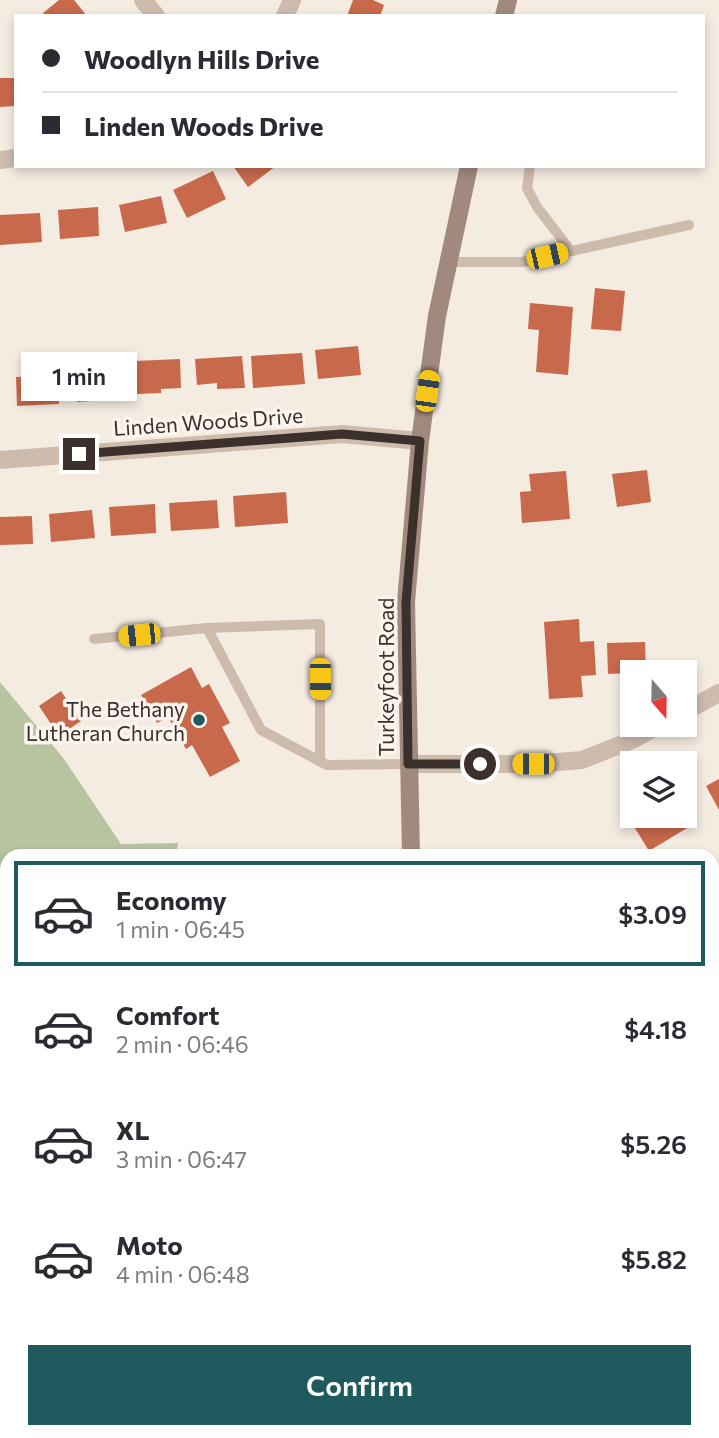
<!DOCTYPE html>
<html lang="en">
<head>
<meta charset="utf-8">
<style>
  body { margin:0; font-family:Commissioner,sans-serif; background:#f2f2f3; color:#2b2b33; height:100vh; display:flex; flex-direction:column; font-size:26px; white-space:nowrap }
  * { box-sizing:border-box; margin:0 }
  p { font-size:23px; color:#7c7c81 }
  .icon { flex:none; width:38px; height:38px; fill:none; stroke:currentColor; stroke-width:2; stroke-linecap:round; stroke-linejoin:round }
  .map { position:relative; flex:1; overflow:hidden }
  .details { position:absolute; left:0px; top:849px; width:719px; height:590px; display:flex; flex-direction:column; background:#fff; border-radius:21px 21px 0 0; box-shadow:0 4px 10px #0003 }
  .details>* { flex:none }
  .guide { position:absolute; left:14px; top:14px; width:691px; height:154px; border-radius:0px; box-shadow:0 4px 10px #0003; display:grid; align-content:center; height:154px; padding:0 28px; background:#fff }
  .needle { width:46px; rotate:160deg }
  .fabs { position:absolute; left:620px; top:660px; display:grid; gap:14px }
  .fabs a { display:grid; place-items:center; width:77px; height:77px; border-radius:0px; background:#fff; box-shadow:0 4px 10px #0003; font-size:35px }
  .end { position:absolute; width:32px; height:32px; margin:-16px; border:9px solid #3b302b; background:#fff; box-shadow:0 0 0 4px #fff }
  .from { border-radius:50% }
  .bubble { position:absolute; height:49px; border-radius:0px; background:#fff; box-shadow:0 4px 10px #0003; font-size:23px; font-weight:600; line-height:49px; text-align:center }
  .car { position:absolute; width:21px; height:42px; margin:-21px -10px; border-radius:9px; box-shadow:0 0 5px 2px #0007; background:linear-gradient(#f5c518 24%,#345 0 40%,#f5c518 0 76%,#345 0 86%,#f5c518 0) }
  .guide b { display:flex; align-items:center; gap:24px; height:66px; font-size:26px }
  .guide b+b { border-top:2px solid #e1e1e2 }
  .guide i { width:18px; height:18px; background:#2b2b33 }
  ul { padding:12px 0 0; list-style:none }
  li { display:flex; align-items:center; gap:21px; height:105px; margin:0 14px 10px; padding:0 14px; border:4px solid transparent; border-radius:0px }
  li div { flex:1 }
  li b { display:block; font-size:26px }
  li em { font-style:normal; font-weight:600 }
  li.selected { border-color:#1f5a5e }
  li>.icon { width:63px; height:63px; stroke-width:1.5 }
  .action { display:flex; gap:14px; margin-top:auto; padding:14px 28px }
  .action a { flex:1; height:80px; border-radius:0px; background:#1f5a5e; color:#fff; font-size:28px; font-weight:600; line-height:80px; text-align:center }
  .map>svg:first-child { display:block }
  .green { fill:#b8c4a0 }
  .building { fill:#c8694b }
  .lines { fill:none; stroke-linecap:round; stroke-linejoin:round }
  .service { stroke:#cdbbac; stroke-width:10 }
  .minor { stroke:#cdbbac; stroke-width:18 }
  .secondary { stroke:#a18a7d; stroke-width:18 }
  .route { stroke:#3b302b; stroke-width:9 }
  .poi-dot { fill:#1f5a5e; stroke:#fbf5ee; stroke-width:2.5 }
  .labels { text-anchor:middle; dominant-baseline:central; stroke-width:7; stroke-linejoin:round; paint-order:stroke }
  .street-label { font-size:21px; fill:#3b302b; stroke:#fbf5ee }
  .poi-label { font-size:21px; fill:#3b302b; stroke:#fbf5ee; text-anchor:end }
</style>
</head>
<body>
<div class="map">
<svg width="719" height="1438" viewBox="0 0 719 1438">
  <rect width="100%" height="100%" fill="#f4ebe1"/>
  <!-- green -->
  <g class="green">
    <polygon points="0,682 64,759 121,844 178,843 176,856 7,856 7,1086 0,1086"/>
    <polygon points="0,1182 7,1182 7,1368 0,1370"/>
  </g>
  <!-- building -->
  <g class="building">
    <polygon points="59,0 74,0 87,16 45,16 43,13"/>
    <polygon points="353,0 373,0 384,5 380,16 347,16"/>
    <polygon points="0,78 16,78 16,106 0,107"/>
    <polygon points="233,166 276,166 248,187"/>
    <polygon points="213,171 226,199 187,218 173,190"/>
    <polygon points="161,196 167,223 125,232 119,205"/>
    <polygon points="98,207 99,236 60,239 58,210"/>
    <polygon points="40,213 42,242 0,245 0,215"/>
    <polygon points="595,288 625,291 621,331 591,329"/>
    <polygon points="530,303 573,307 568,375 536,372 539,330 528,329"/>
    <polygon points="358,346 361,375 318,379 315,350"/>
    <polygon points="302,353 305,384 253,388 251,356"/>
    <polygon points="242,356 245,388 217,389 217,383 197,385 195,359"/>
    <polygon points="180,359 181,388 161,389 161,393 137,394 135,361"/>
    <polygon points="116,368 118,399 77,402 75,370"/>
    <polygon points="58,375 59,404 17,406 16,377"/>
    <polygon points="647,470 651,502 617,507 612,474"/>
    <polygon points="566,471 570,519 522,523 520,492 531,491 529,474"/>
    <polygon points="286,492 288,523 235,527 233,496"/>
    <polygon points="217,500 219,528 171,531 169,503"/>
    <polygon points="155,504 156,533 111,536 109,507"/>
    <polygon points="92,510 95,538 51,542 49,514"/>
    <polygon points="32,516 33,544 0,545 0,517"/>
    <polygon points="579,619 580,642 594,641 596,675 581,676 583,697 549,699 544,622"/>
    <polygon points="645,642 646,672 608,674 607,643"/>
    <polygon points="191,667 202,688 209,684 230,723 222,727 240,761 210,777 192,745 186,749 168,717 157,723 141,695"/>
    <polygon points="61,691 81,721 59,736 39,706"/>
    <polygon points="719,779 719,810 706,786"/>
    <polygon points="684,812 692,825 649,851 630,820 636,816 684,816"/>
  </g>
  <g class="lines">
    <!-- service -->
    <g class="service">
      <polyline points="530,166 527,188 537,207 571,251"/>
      <polyline points="447,262 522,262 689,225"/>
      <polyline points="94,639 207,628"/>
      <polyline points="320,761 320,624 207,628 261,730 327,765 408,764"/>
    </g>
    <!-- minor -->
    <g class="minor">
      <polyline points="143,0 156,16"/>
      <polyline points="285,16 292,0"/>
      <polyline points="0,160 16,158"/>
      <polyline points="0,460 342,434 420,441"/>
      <polyline points="684,712 719,693"/>
      <polyline points="408,764 533,764 582,760 632,740 661,724"/>
    </g>
    <!-- secondary -->
    <g class="secondary">
      <polyline points="504,16 508,0"/>
      <polyline points="411,856 406,602 420,441 437,316 469,166"/>
      <polyline points="500,1432 502,1438"/>
    </g>
  </g>
  <g class="lines">
    <!-- route -->
    <polyline class="route" points="79,454 342,434 420,441 406,602 408,764 480,764"/>
  </g>
  <!-- markers -->
  <circle class="poi-dot" cx="199" cy="720" r="7"/>
  <g class="labels">
    <!-- street labels -->
    <g class="street-label">
      <text transform="translate(208 421) rotate(-4)">Linden Woods Drive</text>
      <text transform="translate(385 677) rotate(-90)">Turkeyfoot Road</text>
    </g>
    <!-- poi labels -->
    <g class="poi-label">
      <text x="185" y="708">The Bethany<tspan x="185" dy="24">Lutheran Church</tspan></text>
    </g>
  </g>
</svg>
<div class="fabs">
<a><svg class="needle" viewBox="-14 -14 28 28"><path d="M0-13l5 13h-10z" fill="#e53935"/><path d="M0 13l5-13h-10z" fill="#7c7c81"/></svg></a>
<a><svg class="icon" aria-label="layers" viewBox="0 0 24 24"><path d="M12 4l9 5-9 5-9-5zM3 14l9 5 9-5"/></svg></a>
</div>
<i class="end from" style="left:480px;top:764px"></i>
<i class="end" style="left:79px;top:454px"></i>
<div class="bubble" style="left:21px;top:352px;width:116px">1 min</div>
<i class="car" style="left:547px;top:256px;rotate:77deg"></i>
<i class="car" style="left:427px;top:391px;rotate:8deg"></i>
<i class="car" style="left:139px;top:635px;rotate:264deg"></i>
<i class="car" style="left:320px;top:679px;rotate:180deg"></i>
<i class="car" style="left:533px;top:764px;rotate:270deg"></i>
<div class="guide">
<b><i class="from"></i>Woodlyn Hills Drive</b>
<b><i></i>Linden Woods Drive</b>
</div>
<section class="details">
<ul>
<li class="selected"><svg class="icon" aria-label="car" viewBox="0 0 24 24"><path d="M5 17H2v-5l4-1 3-4h7l3 4 3 1v5h-3M9 17h6M6 11h13"/><circle cx="7" cy="17" r="2"/><circle cx="17" cy="17" r="2"/></svg><div><b>Economy</b><p>1 min · 06:45</p></div><em>$3.09</em></li>
<li><svg class="icon" aria-label="car" viewBox="0 0 24 24"><path d="M5 17H2v-5l4-1 3-4h7l3 4 3 1v5h-3M9 17h6M6 11h13"/><circle cx="7" cy="17" r="2"/><circle cx="17" cy="17" r="2"/></svg><div><b>Comfort</b><p>2 min · 06:46</p></div><em>$4.18</em></li>
<li><svg class="icon" aria-label="car" viewBox="0 0 24 24"><path d="M5 17H2v-5l4-1 3-4h7l3 4 3 1v5h-3M9 17h6M6 11h13"/><circle cx="7" cy="17" r="2"/><circle cx="17" cy="17" r="2"/></svg><div><b>XL</b><p>3 min · 06:47</p></div><em>$5.26</em></li>
<li><svg class="icon" aria-label="car" viewBox="0 0 24 24"><path d="M5 17H2v-5l4-1 3-4h7l3 4 3 1v5h-3M9 17h6M6 11h13"/><circle cx="7" cy="17" r="2"/><circle cx="17" cy="17" r="2"/></svg><div><b>Moto</b><p>4 min · 06:48</p></div><em>$5.82</em></li>
</ul>
<div class="action"><a>Confirm</a></div>
</section>
</div>
</body>
</html>
